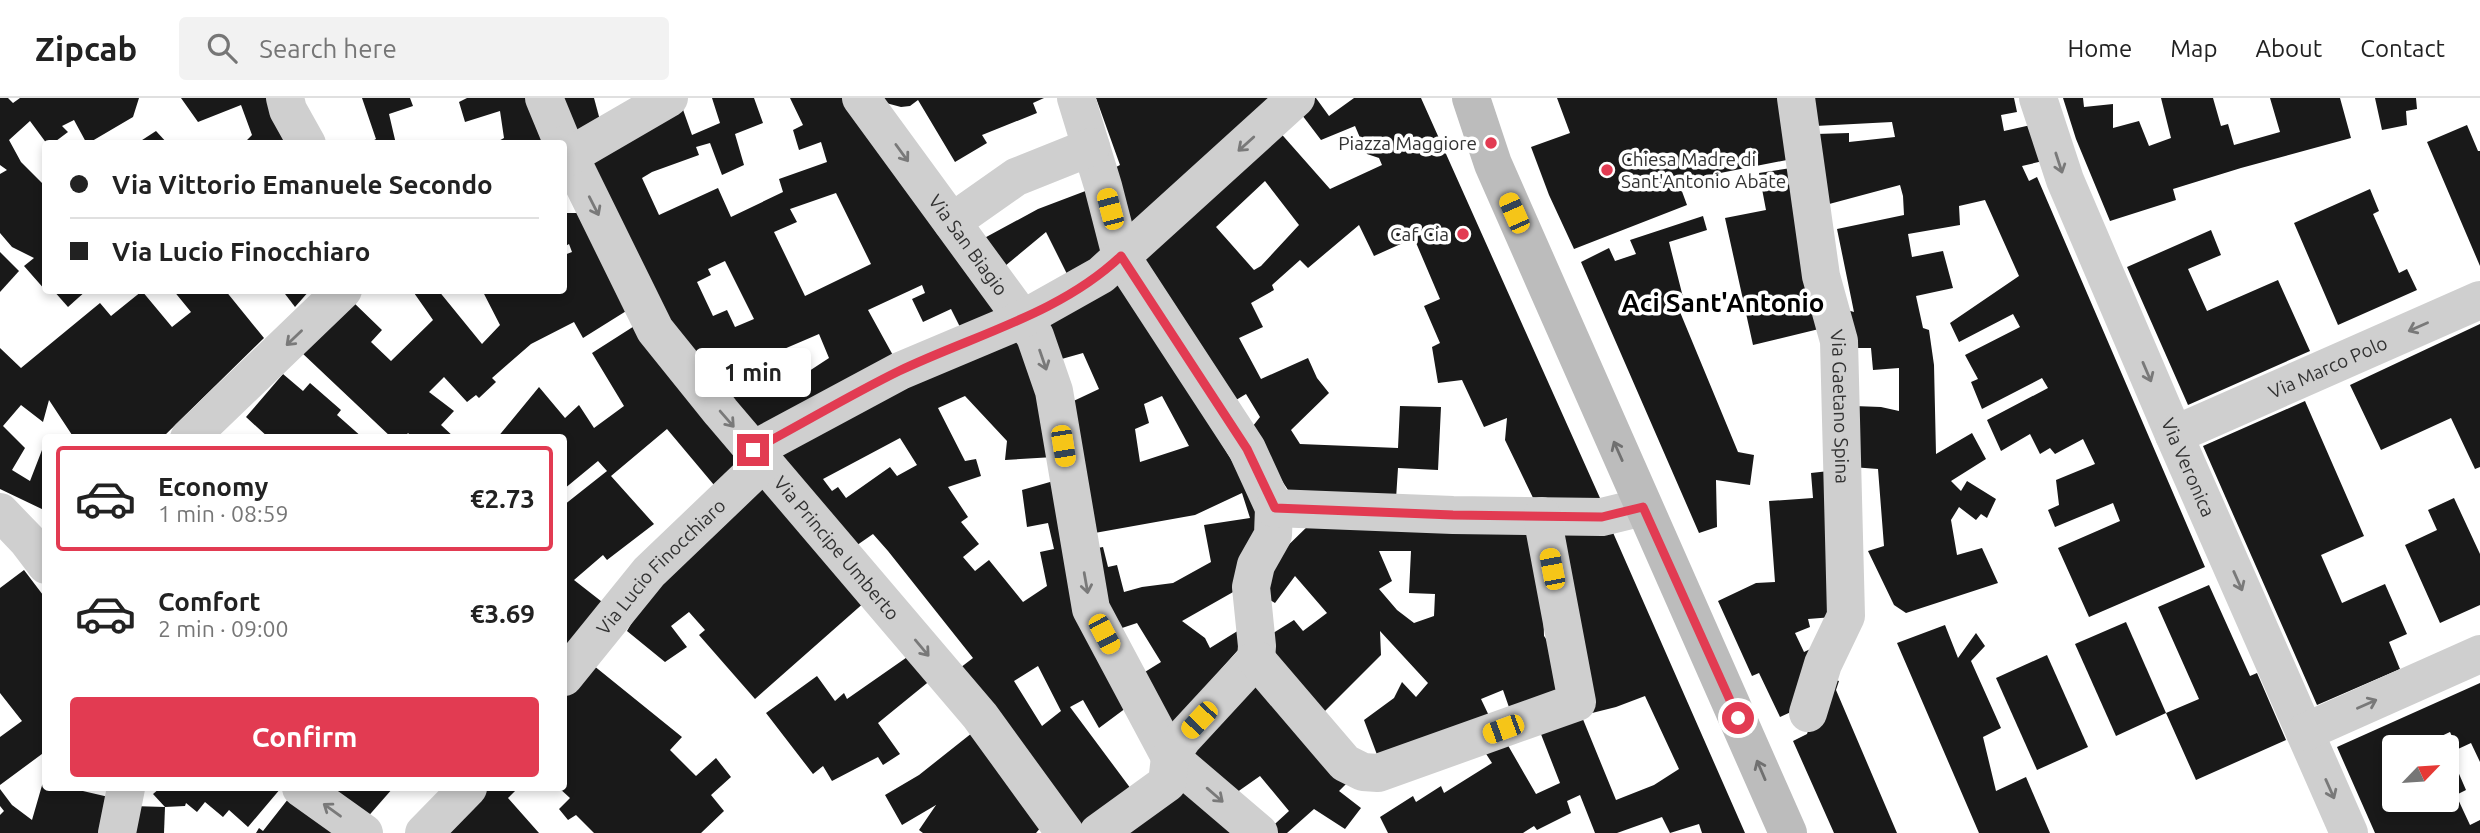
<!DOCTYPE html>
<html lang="en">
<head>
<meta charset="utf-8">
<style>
  body { margin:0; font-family:Ubuntu,sans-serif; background:#f2f2f2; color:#222; height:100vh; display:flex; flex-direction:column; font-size:26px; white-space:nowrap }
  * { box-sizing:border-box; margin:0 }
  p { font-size:23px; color:#767676 }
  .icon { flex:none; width:38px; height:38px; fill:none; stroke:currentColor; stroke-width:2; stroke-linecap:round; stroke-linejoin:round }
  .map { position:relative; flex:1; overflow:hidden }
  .drawer { position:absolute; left:42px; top:336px; width:525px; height:357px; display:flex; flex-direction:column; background:#fff; border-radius:7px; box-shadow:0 4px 10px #0003 }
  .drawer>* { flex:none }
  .top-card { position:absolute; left:42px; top:42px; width:525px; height:154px; border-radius:7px; box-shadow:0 4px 10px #0003; display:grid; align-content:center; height:154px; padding:0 28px; background:#fff }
  .needle { width:46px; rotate:65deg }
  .fabs { position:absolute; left:2382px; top:637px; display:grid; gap:14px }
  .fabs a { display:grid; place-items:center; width:77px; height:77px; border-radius:7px; background:#fff; box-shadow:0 4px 10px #0003; font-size:35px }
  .end { position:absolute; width:32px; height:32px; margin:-16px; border:9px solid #e23b52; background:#fff; box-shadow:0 0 0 4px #fff }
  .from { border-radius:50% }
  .bubble { position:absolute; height:49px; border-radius:7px; background:#fff; box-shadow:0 4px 10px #0003; font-size:23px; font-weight:600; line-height:49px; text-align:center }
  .car { position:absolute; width:21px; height:42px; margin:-21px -10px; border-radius:9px; box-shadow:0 0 5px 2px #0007; background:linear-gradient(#f5c518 24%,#345 0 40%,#f5c518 0 76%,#345 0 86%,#f5c518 0) }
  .top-card b { display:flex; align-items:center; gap:24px; height:66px; font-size:26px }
  .top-card b+b { border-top:2px solid #e0e0e0 }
  .top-card i { width:18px; height:18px; background:#222 }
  ul { padding:12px 0 0; list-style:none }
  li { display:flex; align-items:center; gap:21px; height:105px; margin:0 14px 10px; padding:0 14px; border:4px solid transparent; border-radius:7px }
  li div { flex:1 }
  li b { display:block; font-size:26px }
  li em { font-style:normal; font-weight:600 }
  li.selected { border-color:#e23b52 }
  li>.icon { width:63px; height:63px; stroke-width:1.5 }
  .cta { display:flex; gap:14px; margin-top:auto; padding:14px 28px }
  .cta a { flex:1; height:80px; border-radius:7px; background:#e23b52; color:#fff; font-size:28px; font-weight:600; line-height:80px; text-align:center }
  header { display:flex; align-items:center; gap:42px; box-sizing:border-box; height:98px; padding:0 35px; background:#fff; border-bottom:2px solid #e0e0e0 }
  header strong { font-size:33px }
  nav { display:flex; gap:38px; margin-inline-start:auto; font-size:24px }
  .search { width:490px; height:63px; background:#f2f2f2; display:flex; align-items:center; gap:18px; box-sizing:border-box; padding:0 24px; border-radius:7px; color:#767676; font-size:26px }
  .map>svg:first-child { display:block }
  .building { fill:#191919; fill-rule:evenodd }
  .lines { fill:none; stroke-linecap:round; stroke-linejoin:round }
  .street { stroke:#cfcfcf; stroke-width:38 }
  .secondary { stroke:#bcbcbc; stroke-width:38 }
  .oneway { stroke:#797979 }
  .oneway2 { stroke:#707070 }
  .route { stroke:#e23b52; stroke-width:9 }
  .poi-dot { fill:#e23b52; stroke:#fff; stroke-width:2.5 }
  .labels { text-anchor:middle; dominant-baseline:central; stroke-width:7; stroke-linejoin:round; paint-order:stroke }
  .poi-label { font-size:19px; fill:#323232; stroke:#fff; text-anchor:end }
  .street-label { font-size:19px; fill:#323232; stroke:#fff }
  .district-label { font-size:26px; font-weight:bold; fill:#000; stroke:#fff }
</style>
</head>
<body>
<header>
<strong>Zipcab</strong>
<div class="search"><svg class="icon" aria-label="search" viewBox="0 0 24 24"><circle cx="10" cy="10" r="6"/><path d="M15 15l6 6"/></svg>Search here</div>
<nav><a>Home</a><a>Map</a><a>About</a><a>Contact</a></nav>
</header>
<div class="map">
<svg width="2480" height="735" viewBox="0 0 2480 735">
  <rect width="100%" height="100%" fill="#fff"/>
  <!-- building -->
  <g class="building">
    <polygon points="0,0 8,0 13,5 20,0 139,0 133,19 87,46 74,22 62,28 68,34 52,46 47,46 30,23 9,42 21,64 46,89 46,193 24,168 34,160 12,149 0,135 0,76 7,72 0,67"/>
    <polygon points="181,0 270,0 287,46 243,46 252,37 241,7 198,24"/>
    <polygon points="362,0 410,0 413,8 389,16 396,46 367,46 376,41"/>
    <polygon points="467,0 526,0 544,46 493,46 504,40 500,13 465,24 459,4"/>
    <polygon points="561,0 594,0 601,26 576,41"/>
    <path d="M712 0H754L763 25 735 36 744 67 722 77 710 45 696 49 699 57 652 74 642 80 659 117 718 90 731 119 783 94 779 81 827 64 821 44 799 52 793 32 803 27 790 0H849L997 213 961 231 951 211 923 224 912 201 925 195 922 187 868 212 895 261 759 339 665 217 590 59 681 6 692 37 720 25ZM836 95 871 166 805 198 774 134 797 124 790 111ZM725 163 754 221 735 229 727 212 713 218 697 184 711 177 708 171ZM819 236 829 260 797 281 784 251Z"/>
    <polygon points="883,0 1044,0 1033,5 1037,15 982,37 987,45 955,64 918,2 910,8 901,9 886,5"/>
    <polygon points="1096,0 1274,0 1129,137 1106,74 1120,67"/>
    <path d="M1313 0H1316L1329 18 1354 0H1421L1604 409 1536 406 1505 342 1507 320 1484 329 1462 282 1438 285 1432 249 1440 245 1424 208 1440 201 1414 140 1374 158 1359 127 1308 170 1300 162 1272 187 1274 192 1251 205 1263 229 1239 240 1261 281 1308 260 1317 280 1329 295 1291 332 1300 346 1398 350 1400 308 1441 309 1438 372 1398 370 1396 401 1292 398 1249 333 1260 319 1246 296 1231 305 1134 158 1277 31 1330 91 1382 67 1379 60 1367 56 1355 28 1321 42 1299 13ZM1265 83 1299 127 1261 168 1254 172 1216 129Z"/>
    <polygon points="1557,0 1785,0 1792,61 1710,77 1680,88 1687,107 1574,151 1549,97 1531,49 1570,35"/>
    <polygon points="1813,0 2014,0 2017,14 2001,17 2004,33 2031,27 2043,63 2022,68 2029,83 2037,79 2205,469 2089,519 2058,450 2120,423 2113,405 2055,429 2048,412 2059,407 2056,382 2095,366 2083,341 2055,356 2050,350 2040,356 2030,336 2001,353 1987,322 2048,290 2042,280 1982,311 1971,284 1978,281 1965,257 2020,229 2013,216 1959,244 1950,225 2019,178 1985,102 1959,108 1960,127 1908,136 1912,159 1943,153 1953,190 1916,198 1923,230 1929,232 1934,267 1936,356 1972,335 1986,361 1951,383 1961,393 1967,383 1996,401 1987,420 1981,416 1976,422 1959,409 1951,422 1957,457 1982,450 1998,485 1906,515 1894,507 1868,453 1884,448 1878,371 1852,369 1854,308 1881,309 1899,313 1899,270 1873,272 1871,250 1851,250 1847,212 1854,214 1837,131 1904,117 1903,98 1900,87 1818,109 1816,36 1849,35 1849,44 1895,39 1892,24 1815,28"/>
    <polygon points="2063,0 2083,0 2084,9 2113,6 2113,30 2139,23 2149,48 2171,40 2161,0 2213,0 2221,28 2228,26 2234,47 2280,34 2270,0 2340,0 2351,40 2241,70 2173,91 2176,102 2110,123 2076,41"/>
    <polygon points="2375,0 2416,0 2417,11 2406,13 2407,27 2382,32"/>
    <polygon points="2467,27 2478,53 2480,53 2480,168 2427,44"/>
    <polygon points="156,33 168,46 136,46"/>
    <polygon points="1791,70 1819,231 1753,247 1725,120 1766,112 1759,75"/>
    <polygon points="1096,89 1111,151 1069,180 1046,134 999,173 977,144 1038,111"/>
    <polygon points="2370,91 2379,113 2373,116 2399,175 2407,171 2417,192 2338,227 2294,125"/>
    <polygon points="564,115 582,115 631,210 583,240 574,224 531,246 492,280 496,284 479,300 476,297 467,304 444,279 429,294 454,313 441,327 455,340 413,340 408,335 404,340 392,340 301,254 352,203 382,232 371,244 391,263 433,222 412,192 438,192 482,246 500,227 482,192 564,192 564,157 572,154 569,146 564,149"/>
    <polygon points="1703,118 1707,132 1669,144 1686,211 1680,214 1738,354 1754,357 1750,387 1716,382 1717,429 1699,435 1581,164 1609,150 1615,163 1636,156 1630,142"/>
    <polygon points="2211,132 2221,157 2188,171 2207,213 2278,182 2310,253 2188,307 2127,169"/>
    <polygon points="0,154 19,173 0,194"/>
    <path d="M1123 181 1265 418 1242 489 1182 523 1205 540 1210 550 1244 529 1247 542 1171 628 1140 577 1161 564 1137 525 1116 532 1092 451 1103 449 1108 469 1117 467 1124 494 1142 489 1173 485 1211 464 1204 427 1250 420 1242 395 1195 417 1089 436 1065 307 1099 291 1083 255 1058 262 1048 228ZM1162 298 1189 348 1140 364 1135 331 1149 325 1144 306Z"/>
    <polygon points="53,192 87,192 68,209"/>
    <polygon points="173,192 225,192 264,240 162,340 74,340 49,302 43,324 21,307 3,328 25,350 12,372 30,383 42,352 46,355 46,413 0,391 0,250 21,270 100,205 111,218 142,193 172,229 191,214"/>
    <polygon points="282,192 310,192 295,209"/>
    <polygon points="639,225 743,362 714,387 667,331 611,378 654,426 607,462 603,457 574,482 606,507 564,556 564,407 607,373 598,363 564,391 564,340 497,340 539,289 565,320 579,307 594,330 624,308 592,255"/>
    <polygon points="2480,226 2480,369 2475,371 2451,320 2381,352 2350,287"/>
    <path d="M1019 234 1054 359 1005 362 1007 343 965 298 938 310 965 363 976 361 981 378 948 389 968 419 961 424 979 446 963 459 975 473 989 462 1023 504 1047 488 1040 454 1054 451 1048 425 1027 429 1022 392 1057 382 1130 607 1099 630 1083 602 1070 609 1134 695 1085 732 956 573 973 560 888 453 873 436 850 452 772 354ZM900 340 917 367 897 378 890 369 846 400 838 389 832 393 823 381ZM1038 568 1061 613 1042 628 1014 583Z"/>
    <polygon points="283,276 303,293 310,285 341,312 337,317 363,340 269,340 246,319"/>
    <polygon points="2305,303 2364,438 2321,457 2342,505 2385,486 2407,536 2389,544 2400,571 2317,607 2203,348"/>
    <polygon points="1829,373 1833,519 1808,521 1810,529 1795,535 1804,554 1825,544 1804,608 1780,619 1759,575 1752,578 1718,503 1756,485 1775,484 1769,403 1813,400 1811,375"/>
    <polygon points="763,387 866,503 755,601 699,537 705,532 689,514 671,528 687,549 665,564 627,533 658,479"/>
    <polygon points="2454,400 2480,456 2480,507 2440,525 2405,447 2437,432 2428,412"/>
    <path d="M1312 424 1533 429 1542 469 1544 538 1559 559 1570 597 1511 615 1503 592 1481 601 1491 622 1379 662 1364 622 1394 600 1402 584 1416 599 1428 585 1380 533 1381 557 1318 620 1265 540 1294 522 1303 533 1327 515 1295 478 1275 505 1262 497 1265 470ZM1379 453H1411L1409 495 1435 496 1434 518 1414 525 1397 512 1379 491 1392 483Z"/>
    <polygon points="1553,430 1611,430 1745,735 1702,735 1699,726 1670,735 1662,719 1617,735 1595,735 1580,697 1567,703 1571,715 1537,732 1534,728 1523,735 1388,735 1380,719 1413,698 1416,704 1441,688 1444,695 1492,665 1479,645 1502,637 1536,696 1560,685 1537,626 1580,614 1616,702 1654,687 1679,671 1645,598 1616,609 1592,615"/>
    <polygon points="24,472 46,501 46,653 0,687 0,639 22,623 0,595 0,490"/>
    <polygon points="2209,487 2250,578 2257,575 2286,642 2196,682 2166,615 2199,601 2158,509"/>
    <polygon points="2126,524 2166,615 2116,638 2075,546"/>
    <polygon points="1945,527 1958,560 1976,535 1985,548 1971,563 2001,630 1983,639 1996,693 2026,679 2050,735 1979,735 1897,545"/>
    <polygon points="913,555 932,581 878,625 900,656 883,667 878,659 832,683 823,668 813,676 766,615 817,578 835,603 844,595 847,601"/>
    <polygon points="2047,557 2088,649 2037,672 1996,580"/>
    <polygon points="588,563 682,639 670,652 696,678 716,660 731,679 711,697 724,713 701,735 594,735 576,717 568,722 559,711 570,700 559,690 564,690 564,592"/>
    <polygon points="1826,579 1839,583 1836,592 1897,735 1834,735 1793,643 1807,636"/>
    <polygon points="1261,582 1349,683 1339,693 1361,710 1345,731 1314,711 1287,735 1265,735 1289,713 1260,678 1233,697 1188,652"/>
    <polygon points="2480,585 2480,664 2471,645 2458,651 2450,634 2435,641 2438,649 2394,649 2394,702 2446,702 2446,656 2450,655 2466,692 2456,697 2470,727 2480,722 2480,735 2375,735 2337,649"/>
    <polygon points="977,631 1041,729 1036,735 923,735 919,732 936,707 902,727 885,697 919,677"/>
    <polygon points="45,677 46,690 70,690 113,700 105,735 0,735 0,717 4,713 0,708 0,691 12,707 32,722"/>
    <polygon points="1191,689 1244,735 1123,735"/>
    <polygon points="160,690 281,690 248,729 229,712 223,719 205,704 197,714 186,705 185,708 165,709 153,696"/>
    <polygon points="327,690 393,690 365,722"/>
    <polygon points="479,690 518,690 508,700 539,735 440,735"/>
    <polygon points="292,696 343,735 256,735 259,730 263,733"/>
    <polygon points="132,708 165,709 164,735 131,735"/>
  </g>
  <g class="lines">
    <!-- street -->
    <g class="street">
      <polyline points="285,0 288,12 307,46"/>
      <polyline points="544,0 563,46"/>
      <path id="s1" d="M861 0 1035 238 1054 293 1091 511 1170 659 1259 735"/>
      <polyline points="1076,0 1103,88 1121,158 1247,351 1274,410 1273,437 1256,467 1251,489 1257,548 1256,561 1183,640 1170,659 1167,685 1098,735"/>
      <path id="s2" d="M1796 0 1821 178 1839 243 1846 518 1823 566 1808 615"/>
      <path id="s3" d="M2038 0 2065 82 2174 337 2349 735"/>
      <path id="s4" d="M564 47 655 232 721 314 980 618 1065 735"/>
      <polyline points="564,61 669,0"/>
      <polyline points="952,124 1016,79 1091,49"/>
      <path id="s5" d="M2174 337 2480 202"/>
      <polyline points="189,340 343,192"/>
      <polyline points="753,352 900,273 1021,222 1101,177 1296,0"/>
      <polyline points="1274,410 1453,417 1602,419 1643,409"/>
      <polyline points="0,414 27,442 46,467"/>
      <polyline points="1256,561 1345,665 1363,674 1378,675 1577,604 1542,418"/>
      <path id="s6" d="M564 579 649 474 764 364"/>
      <polyline points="2305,634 2480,556"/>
      <polyline points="301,690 364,735"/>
      <polyline points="117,735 126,690"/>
      <polyline points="424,735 468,690"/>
    </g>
    <!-- secondary -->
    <polyline class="secondary" points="1471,0 1493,66 1788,735"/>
  </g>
  <!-- one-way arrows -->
  <defs><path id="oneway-shaft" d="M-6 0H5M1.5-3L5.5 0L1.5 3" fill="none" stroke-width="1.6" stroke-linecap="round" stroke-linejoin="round" transform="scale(1.75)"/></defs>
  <g class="oneway">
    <use href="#oneway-shaft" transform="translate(1246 46) rotate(138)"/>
    <use href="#oneway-shaft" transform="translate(902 55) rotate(54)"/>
    <use href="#oneway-shaft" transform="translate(2059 65) rotate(72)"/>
    <use href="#oneway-shaft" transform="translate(594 108) rotate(63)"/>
    <use href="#oneway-shaft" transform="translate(2418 229) rotate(156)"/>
    <use href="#oneway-shaft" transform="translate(294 240) rotate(136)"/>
    <use href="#oneway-shaft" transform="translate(1043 262) rotate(71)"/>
    <use href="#oneway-shaft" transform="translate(2147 274) rotate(67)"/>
    <use href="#oneway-shaft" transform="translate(727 321) rotate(49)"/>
    <use href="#oneway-shaft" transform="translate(2238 483) rotate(66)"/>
    <use href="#oneway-shaft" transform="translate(1086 485) rotate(80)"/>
    <use href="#oneway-shaft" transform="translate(922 550) rotate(50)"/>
    <use href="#oneway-shaft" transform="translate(2367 606) rotate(-24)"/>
    <use href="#oneway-shaft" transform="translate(2330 691) rotate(66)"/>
    <use href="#oneway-shaft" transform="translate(1215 697) rotate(41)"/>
    <use href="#oneway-shaft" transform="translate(332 712) rotate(-144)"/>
  </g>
  <g class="oneway2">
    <use href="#oneway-shaft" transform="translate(1618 353) rotate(-114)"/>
    <use href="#oneway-shaft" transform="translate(1761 672) rotate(-113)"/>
  </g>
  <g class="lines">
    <!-- route -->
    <path class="route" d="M753 352C802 326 850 297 899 273 974 237 1060 216 1121 158L1247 351 1275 410 1453 417 1602 419 1643 409 1738 620"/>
  </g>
  <!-- markers -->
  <g class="poi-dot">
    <circle cx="1491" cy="45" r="7"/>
    <circle cx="1607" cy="72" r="7"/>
    <circle cx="1463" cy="136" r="7"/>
  </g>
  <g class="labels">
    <!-- poi labels -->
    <g class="poi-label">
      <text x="1477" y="45">Piazza Maggiore</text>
      <text x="1621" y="61" text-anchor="start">Chiesa Madre di<tspan x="1621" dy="22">Sant'Antonio Abate</tspan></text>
      <text x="1449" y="136">Caf Cia</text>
    </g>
    <!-- street labels -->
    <g class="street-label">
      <text stroke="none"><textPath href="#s1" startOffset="182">Via San Biagio</textPath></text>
      <text stroke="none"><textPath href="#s5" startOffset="168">Via Marco Polo</textPath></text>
      <text stroke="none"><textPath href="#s2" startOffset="313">Via Gaetano Spina</textPath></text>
      <text stroke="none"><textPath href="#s3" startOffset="399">Via Veronica</textPath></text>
      <text stroke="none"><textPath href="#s4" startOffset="490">Via Principe Umberto</textPath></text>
      <text stroke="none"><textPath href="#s6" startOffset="147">Via Lucio Finocchiaro</textPath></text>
    </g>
    <!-- district labels -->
    <g class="district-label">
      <text x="1723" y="204">Aci Sant'Antonio</text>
    </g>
  </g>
</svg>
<div class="fabs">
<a><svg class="needle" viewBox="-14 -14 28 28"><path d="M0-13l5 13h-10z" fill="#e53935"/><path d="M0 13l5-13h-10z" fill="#767676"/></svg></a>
</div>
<i class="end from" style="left:1738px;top:620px"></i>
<i class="end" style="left:753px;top:352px"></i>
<div class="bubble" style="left:695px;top:250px;width:116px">1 min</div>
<i class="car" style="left:1110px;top:111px;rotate:345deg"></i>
<i class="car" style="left:1514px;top:115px;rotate:336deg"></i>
<i class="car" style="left:1063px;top:348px;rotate:171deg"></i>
<i class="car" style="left:1552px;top:471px;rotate:349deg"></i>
<i class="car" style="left:1104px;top:536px;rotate:152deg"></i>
<i class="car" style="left:1199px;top:622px;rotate:223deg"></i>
<i class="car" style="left:1503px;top:631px;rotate:250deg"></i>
<div class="top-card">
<b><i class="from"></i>Via Vittorio Emanuele Secondo</b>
<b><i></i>Via Lucio Finocchiaro</b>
</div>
<section class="drawer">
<ul>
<li class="selected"><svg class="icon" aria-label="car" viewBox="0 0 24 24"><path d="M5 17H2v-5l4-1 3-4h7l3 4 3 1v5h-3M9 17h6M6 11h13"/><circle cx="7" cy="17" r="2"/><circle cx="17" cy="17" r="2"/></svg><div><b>Economy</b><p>1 min · 08:59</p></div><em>€2.73</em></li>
<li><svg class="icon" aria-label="car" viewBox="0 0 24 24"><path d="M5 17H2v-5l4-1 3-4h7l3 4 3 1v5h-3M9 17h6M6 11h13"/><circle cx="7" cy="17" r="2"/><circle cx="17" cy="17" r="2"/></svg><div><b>Comfort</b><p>2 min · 09:00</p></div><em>€3.69</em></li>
</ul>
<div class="cta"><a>Confirm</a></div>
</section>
</div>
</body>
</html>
